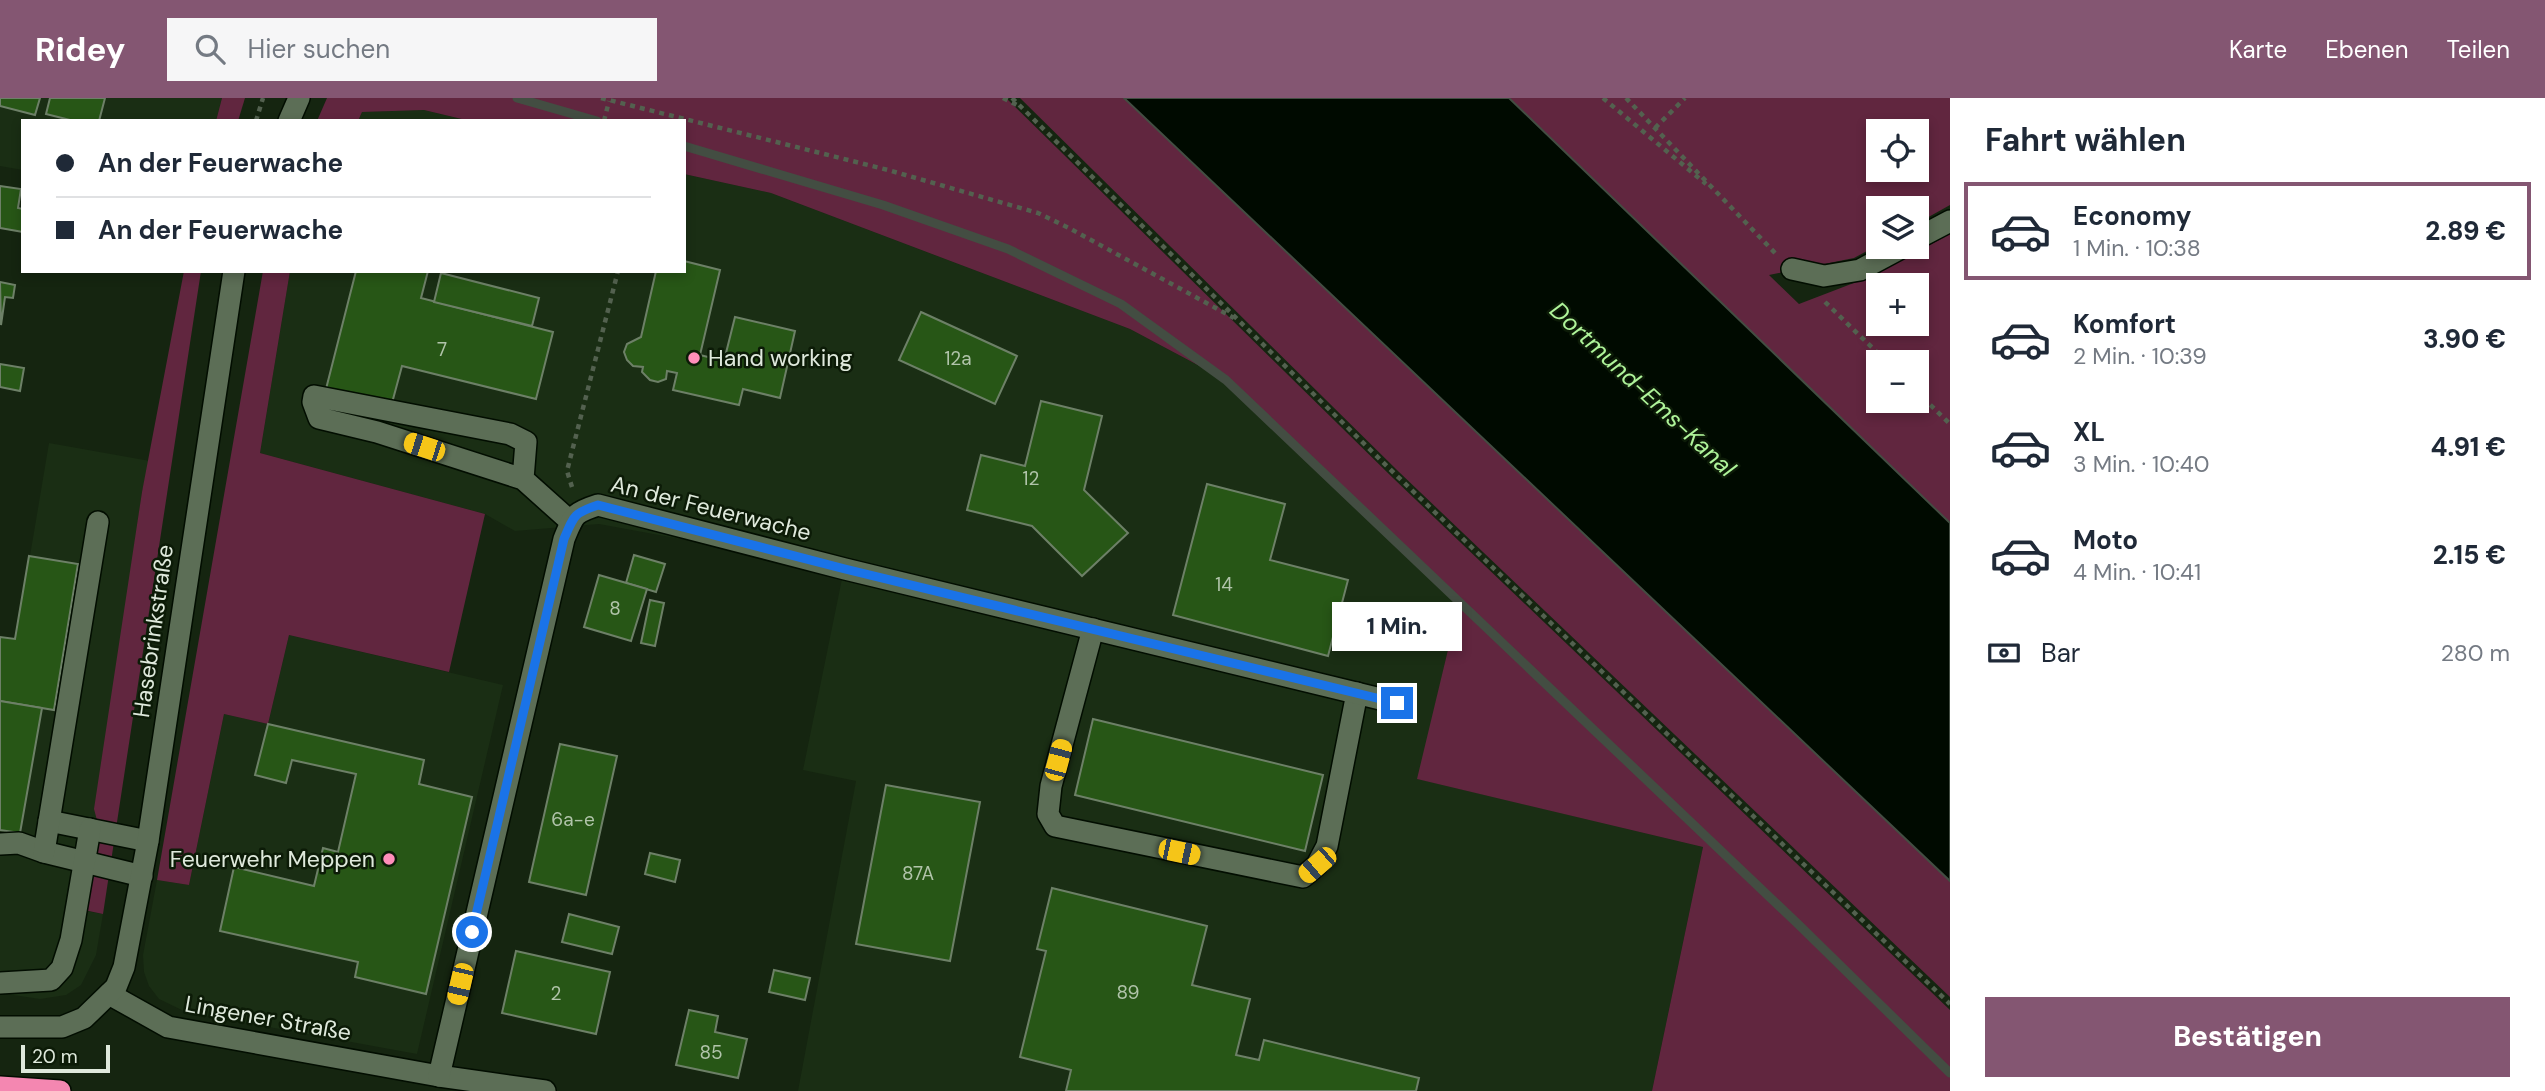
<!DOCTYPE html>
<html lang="de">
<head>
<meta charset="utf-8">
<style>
  body { margin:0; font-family:"DM Sans",sans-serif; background:#f6f6f7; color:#1f2937; height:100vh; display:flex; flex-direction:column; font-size:26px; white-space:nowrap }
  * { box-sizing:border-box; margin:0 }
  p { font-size:23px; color:#747a83 }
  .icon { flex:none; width:38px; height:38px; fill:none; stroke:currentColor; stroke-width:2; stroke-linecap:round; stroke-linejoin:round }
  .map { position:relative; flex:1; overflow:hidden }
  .sheet { display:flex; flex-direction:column; background:#fff; width:595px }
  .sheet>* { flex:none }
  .top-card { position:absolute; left:21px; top:21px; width:665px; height:154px; border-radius:0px; box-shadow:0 4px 10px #0003; display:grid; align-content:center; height:154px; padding:0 35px; background:#fff }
  .controls { position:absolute; left:1866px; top:21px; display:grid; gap:14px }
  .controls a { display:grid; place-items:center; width:63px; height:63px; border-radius:0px; background:#fff; box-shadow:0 4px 10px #0003; font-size:35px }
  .scale { position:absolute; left:21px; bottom:18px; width:89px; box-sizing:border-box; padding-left:7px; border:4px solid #dfe9dc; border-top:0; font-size:19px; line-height:24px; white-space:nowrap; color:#dfe9dc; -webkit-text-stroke:5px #0c1b07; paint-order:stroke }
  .end { position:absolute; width:32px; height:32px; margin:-16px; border:9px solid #1a73e8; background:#fff; box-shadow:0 0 0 4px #fff }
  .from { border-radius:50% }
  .bubble { position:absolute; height:49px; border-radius:0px; background:#fff; box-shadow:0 4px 10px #0003; font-size:23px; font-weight:800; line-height:49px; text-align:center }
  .car { position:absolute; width:21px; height:42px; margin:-21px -10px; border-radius:9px; box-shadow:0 0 5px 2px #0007; background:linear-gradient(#f5c518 24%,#345 0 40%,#f5c518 0 76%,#345 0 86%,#f5c518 0) }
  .top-card b { display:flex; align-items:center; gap:24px; height:66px; font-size:26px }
  .top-card b+b { border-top:2px solid #e0e1e3 }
  .top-card i { width:18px; height:18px; background:#1f2937 }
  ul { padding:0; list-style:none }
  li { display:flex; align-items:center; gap:21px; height:98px; margin:0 14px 10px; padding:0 21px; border:4px solid transparent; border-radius:0px }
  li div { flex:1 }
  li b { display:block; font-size:26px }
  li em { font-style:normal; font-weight:800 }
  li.on { border-color:#845672 }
  li>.icon { width:63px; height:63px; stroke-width:1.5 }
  h2 { padding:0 35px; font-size:32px; line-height:84px }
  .pay { display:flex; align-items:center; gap:18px; height:77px; padding:0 35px; font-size:26px }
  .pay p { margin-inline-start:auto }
  .action { display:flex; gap:14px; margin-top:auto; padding:14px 35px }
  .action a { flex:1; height:80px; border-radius:0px; background:#845672; color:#fff; font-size:28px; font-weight:800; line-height:80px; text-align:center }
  header { display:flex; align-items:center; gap:42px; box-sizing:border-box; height:98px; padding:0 35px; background:#845672; color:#fff }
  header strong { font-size:33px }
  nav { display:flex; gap:38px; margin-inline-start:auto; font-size:24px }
  .search { width:490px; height:63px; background:#f6f6f7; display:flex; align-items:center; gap:18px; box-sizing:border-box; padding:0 24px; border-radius:0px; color:#747a83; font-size:26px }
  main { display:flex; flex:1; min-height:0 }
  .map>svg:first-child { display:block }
  .built { fill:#1a2e14 }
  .green { fill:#61263f; fill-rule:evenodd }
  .water { fill:#000a00; stroke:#434d42; stroke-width:2 }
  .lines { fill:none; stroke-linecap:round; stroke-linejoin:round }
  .stream { stroke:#434d42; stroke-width:9 }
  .building { fill:#275616; stroke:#6d8067; stroke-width:2 }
  .minor-casing { stroke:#020d00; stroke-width:24 }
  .highway-casing { stroke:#020d00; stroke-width:24 }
  .path { stroke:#53614f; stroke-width:4.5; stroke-dasharray:5 5; stroke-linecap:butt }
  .minor { stroke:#5c6e56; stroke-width:21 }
  .highway { stroke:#f487b1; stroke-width:21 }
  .route { stroke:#1a73e8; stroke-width:9 }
  .poi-dot { fill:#ff8eba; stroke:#0c1b07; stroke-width:2.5 }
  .labels { text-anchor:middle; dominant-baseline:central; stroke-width:5; stroke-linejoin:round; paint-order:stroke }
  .number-label { font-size:19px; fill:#b1c4aa }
  .poi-label { font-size:23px; fill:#dfe9dc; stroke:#0c1b07; text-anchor:start }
  .street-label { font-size:23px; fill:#dfe9dc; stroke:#0c1b07 }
  .water-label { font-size:24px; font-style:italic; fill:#aff49a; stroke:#0c1b07 }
</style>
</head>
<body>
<header>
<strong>Ridey</strong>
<div class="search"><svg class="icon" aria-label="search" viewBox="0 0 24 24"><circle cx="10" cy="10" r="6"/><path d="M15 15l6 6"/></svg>Hier suchen</div>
<nav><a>Karte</a><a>Ebenen</a><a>Teilen</a></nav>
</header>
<main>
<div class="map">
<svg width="1950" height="993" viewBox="0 0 1950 993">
  <rect width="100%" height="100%" fill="#152510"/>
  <!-- built -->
  <g class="built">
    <polygon points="0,0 222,0 216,23 23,23 23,72 0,68"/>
    <polygon points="424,12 470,23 358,23 362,14"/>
    <polygon points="684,76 771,95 1130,231 1226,282 1459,506 1418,681 1703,749 1652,993 798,993 856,683 803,672 844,471 599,426 515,433 485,416 260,355 290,173 684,173"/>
    <polygon points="49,345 150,363 142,394 85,813 103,816 96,857 81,887 66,897 40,901 0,895 0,539 16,541"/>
    <polygon points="289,537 503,587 417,956 186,914 159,901 149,888 144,874 143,857 157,782 189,787 224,616 268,626"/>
  </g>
  <!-- green -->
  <g class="green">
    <polygon points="222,0 245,0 238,23 216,23"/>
    <polygon points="327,0 1006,0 1393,380 1950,912 1950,993 1652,993 1703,749 1417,681 1459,506 1226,282 1130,231 771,95 684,76 684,23 470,23 424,12 362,14 358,23 317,23"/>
    <polygon points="1020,0 1124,0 1934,768 1950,783 1950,899 1399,374"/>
    <path d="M1509 0H1950V107L1916 126V110H1878V147L1854 160 1769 177 1799 206 1872 178 1950 136V425ZM1878 33H1916V72H1878ZM1878 187H1916V226H1878ZM1878 264H1916V303H1878Z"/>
    <polygon points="184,173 201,173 103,816 84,812 98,726 94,711 142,394"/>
    <polygon points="263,173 290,173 260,355 485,416 449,574 289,537 268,626 224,616 189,787 157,782"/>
  </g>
  <!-- water -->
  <polygon class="water" points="1124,0 1509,0 1950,425 1950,783"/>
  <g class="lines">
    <!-- stream -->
    <g class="stream">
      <polyline points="517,0 597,23"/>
      <polyline points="684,48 883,107 1008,151 1121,206 1226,282 1799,827 1950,975"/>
    </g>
  </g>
  <!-- building -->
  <g class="building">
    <polygon points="0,0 40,0 35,17 0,8"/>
    <polygon points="50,0 105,0 99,23 74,23 46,16"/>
    <polygon points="0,88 21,91 18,110 23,111 23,134 0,130"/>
    <polygon points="684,163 720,172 700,257 724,263 735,219 795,233 780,300 743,291 739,307 673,292 677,275 667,273 666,281 658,284 650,282 642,274 643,269 633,268 627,262 624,254 627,246 641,239 656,173 684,173"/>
    <polygon points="356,173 428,173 421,200 553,234 536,301 402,268 392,305 326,291"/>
    <polygon points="441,175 539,200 532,228 434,204"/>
    <polygon points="0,184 15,187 13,200 5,199 1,227"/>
    <polygon points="921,214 1017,258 995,306 899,262"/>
    <polygon points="0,266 24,270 20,293 0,289"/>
    <polygon points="1041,303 1102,318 1084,392 1128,435 1082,478 1032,428 967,412 981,357 1025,368"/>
    <polygon points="1207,386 1285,406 1270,462 1348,482 1328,558 1173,517"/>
    <polygon points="634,457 665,466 656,494 626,485"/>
    <polygon points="29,458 78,466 54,612 0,603 0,539 15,541"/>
    <polygon points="599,477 647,491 631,543 584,529"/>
    <polygon points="650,502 664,505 655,548 641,545"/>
    <polygon points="0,603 42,610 20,735 0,732"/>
    <polygon points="1093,621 1323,677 1305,753 1075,697"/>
    <polygon points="268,626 424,662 419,686 472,699 426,896 355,879 358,864 220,833 234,769 314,788 323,750 338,754 356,676 292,662 286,685 255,677"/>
    <polygon points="560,646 617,658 586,797 529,784"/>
    <polygon points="886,687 980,704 950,863 856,846"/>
    <polygon points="650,755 680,762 675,784 645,776"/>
    <polygon points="1052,790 1207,828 1192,887 1250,901 1236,957 1259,962 1264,942 1419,980 1416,993 1066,993 1071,972 1020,959 1046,853 1037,851"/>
    <polygon points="569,816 619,829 612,856 562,844"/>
    <polygon points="516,853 610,874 596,936 502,915"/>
    <polygon points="774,872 810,880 805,902 769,894"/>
    <polygon points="689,912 718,918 715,934 747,941 738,980 676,967"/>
  </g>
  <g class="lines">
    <defs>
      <g id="minor">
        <polyline points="289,23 299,0"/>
        <polyline points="1916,141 1950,123"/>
        <polyline points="1792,171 1824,178 1860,172 1903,149"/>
        <polyline points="523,381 526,344 510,336 314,298 313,304 319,320 377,334 523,381 571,424"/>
        <polyline points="1093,531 1051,688 1048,716 1055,728 1303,779 1317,767 1327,748 1357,595"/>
        <polyline points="49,723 148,743"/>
        <polyline points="0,746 19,745 44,754 142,778"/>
        <polyline points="44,754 98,424"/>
        <polyline points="0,885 51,882 62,870 71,842 90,731"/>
        <polyline points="109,896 168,929 439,978 545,993"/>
        <polyline points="0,929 62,929 84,920 116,889 124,869 148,743 234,173"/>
        <path d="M439 978 564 441C574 417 573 415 598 407L845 471 1397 605"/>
      </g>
      <polyline id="highway" points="0,989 60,993"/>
    </defs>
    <!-- minor casing -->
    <use href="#minor" class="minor-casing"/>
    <!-- highway casing -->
    <use href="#highway" class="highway-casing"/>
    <!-- path -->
    <g class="path">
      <polyline points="601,0 888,72 1038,115 1069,130 1234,220"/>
      <polyline points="1003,0 1017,7"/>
      <polyline points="1012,0 1396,377 1950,906"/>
      <polyline points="1603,0 1706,86"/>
      <polyline points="1626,0 1776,156"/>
      <polyline points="256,23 263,0"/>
      <polyline points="604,23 609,3"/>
      <polyline points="1655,30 1685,0"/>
      <polyline points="1825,204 1887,264"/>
      <polyline points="1916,293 1950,326"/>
      <polyline points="572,389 567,373 618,173"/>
    </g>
    <!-- minor -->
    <use href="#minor" class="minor"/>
    <!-- highway -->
    <use href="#highway" class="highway"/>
  </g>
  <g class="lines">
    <!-- route -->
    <path class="route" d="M472 834 564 441C574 417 574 415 598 407L845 471 1397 605"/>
  </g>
  <!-- markers -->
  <g class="poi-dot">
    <circle cx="694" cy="260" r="7"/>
    <circle cx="389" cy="761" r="7"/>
  </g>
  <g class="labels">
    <!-- number labels -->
    <g class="number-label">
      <text x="442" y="251">7</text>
      <text x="958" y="260">12a</text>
      <text x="1031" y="380">12</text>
      <text x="1224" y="486">14</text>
      <text x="615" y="510">8</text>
      <text x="573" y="721">6a-e</text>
      <text x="918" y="775">87A</text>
      <text x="1128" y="894">89</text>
      <text x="556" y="895">2</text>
      <text x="711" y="954">85</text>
    </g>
    <!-- poi labels -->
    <g class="poi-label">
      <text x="708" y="260">Hand working</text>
      <text x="375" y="761" text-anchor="end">Feuerwehr Meppen</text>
    </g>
    <!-- street labels -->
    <g class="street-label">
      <text transform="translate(711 410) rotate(14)">An der Feuerwache</text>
      <text transform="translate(153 533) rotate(-82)">Hasebrinkstraße</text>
      <text transform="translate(268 920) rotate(10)">Lingener Straße</text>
    </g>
    <!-- water labels -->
    <g class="water-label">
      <text transform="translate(1643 291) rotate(43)">Dortmund-Ems-Kanal</text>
    </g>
  </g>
</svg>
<div class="controls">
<a><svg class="icon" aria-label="locate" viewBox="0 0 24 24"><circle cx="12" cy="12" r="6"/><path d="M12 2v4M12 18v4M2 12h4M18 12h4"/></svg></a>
<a><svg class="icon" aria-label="layers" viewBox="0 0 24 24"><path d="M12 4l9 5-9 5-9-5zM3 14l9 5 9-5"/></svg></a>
<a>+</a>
<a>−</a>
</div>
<div class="scale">20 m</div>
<i class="end from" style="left:472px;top:834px"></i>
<i class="end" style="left:1397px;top:605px"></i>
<div class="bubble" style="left:1332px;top:504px;width:130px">1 Min.</div>
<i class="car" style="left:424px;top:349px;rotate:288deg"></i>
<i class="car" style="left:1058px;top:662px;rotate:15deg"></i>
<i class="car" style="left:1179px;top:754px;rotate:102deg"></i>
<i class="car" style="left:1317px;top:767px;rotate:229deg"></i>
<i class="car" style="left:460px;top:886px;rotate:193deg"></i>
<div class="top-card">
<b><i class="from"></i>An der Feuerwache</b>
<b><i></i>An der Feuerwache</b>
</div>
</div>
<section class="sheet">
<h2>Fahrt wählen</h2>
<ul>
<li class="on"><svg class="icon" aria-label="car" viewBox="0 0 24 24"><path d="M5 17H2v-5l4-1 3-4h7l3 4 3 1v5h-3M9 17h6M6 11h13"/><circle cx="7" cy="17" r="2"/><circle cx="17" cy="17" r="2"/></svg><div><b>Economy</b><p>1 Min. · 10:38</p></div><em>2.89 €</em></li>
<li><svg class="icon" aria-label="car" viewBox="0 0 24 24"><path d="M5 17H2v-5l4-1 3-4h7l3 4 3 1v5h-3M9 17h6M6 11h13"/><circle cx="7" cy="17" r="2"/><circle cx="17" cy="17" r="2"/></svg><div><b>Komfort</b><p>2 Min. · 10:39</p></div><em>3.90 €</em></li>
<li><svg class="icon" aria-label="car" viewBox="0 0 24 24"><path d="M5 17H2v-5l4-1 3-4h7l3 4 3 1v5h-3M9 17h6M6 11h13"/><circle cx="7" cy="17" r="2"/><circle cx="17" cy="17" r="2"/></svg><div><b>XL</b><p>3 Min. · 10:40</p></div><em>4.91 €</em></li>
<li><svg class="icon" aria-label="car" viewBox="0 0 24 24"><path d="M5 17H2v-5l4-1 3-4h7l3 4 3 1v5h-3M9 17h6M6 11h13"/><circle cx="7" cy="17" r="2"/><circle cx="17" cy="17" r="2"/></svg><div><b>Moto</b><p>4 Min. · 10:41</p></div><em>2.15 €</em></li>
</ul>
<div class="pay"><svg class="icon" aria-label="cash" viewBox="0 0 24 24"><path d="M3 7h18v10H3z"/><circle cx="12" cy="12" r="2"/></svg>Bar<p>280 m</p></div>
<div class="action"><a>Bestätigen</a></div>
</section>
</main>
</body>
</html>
